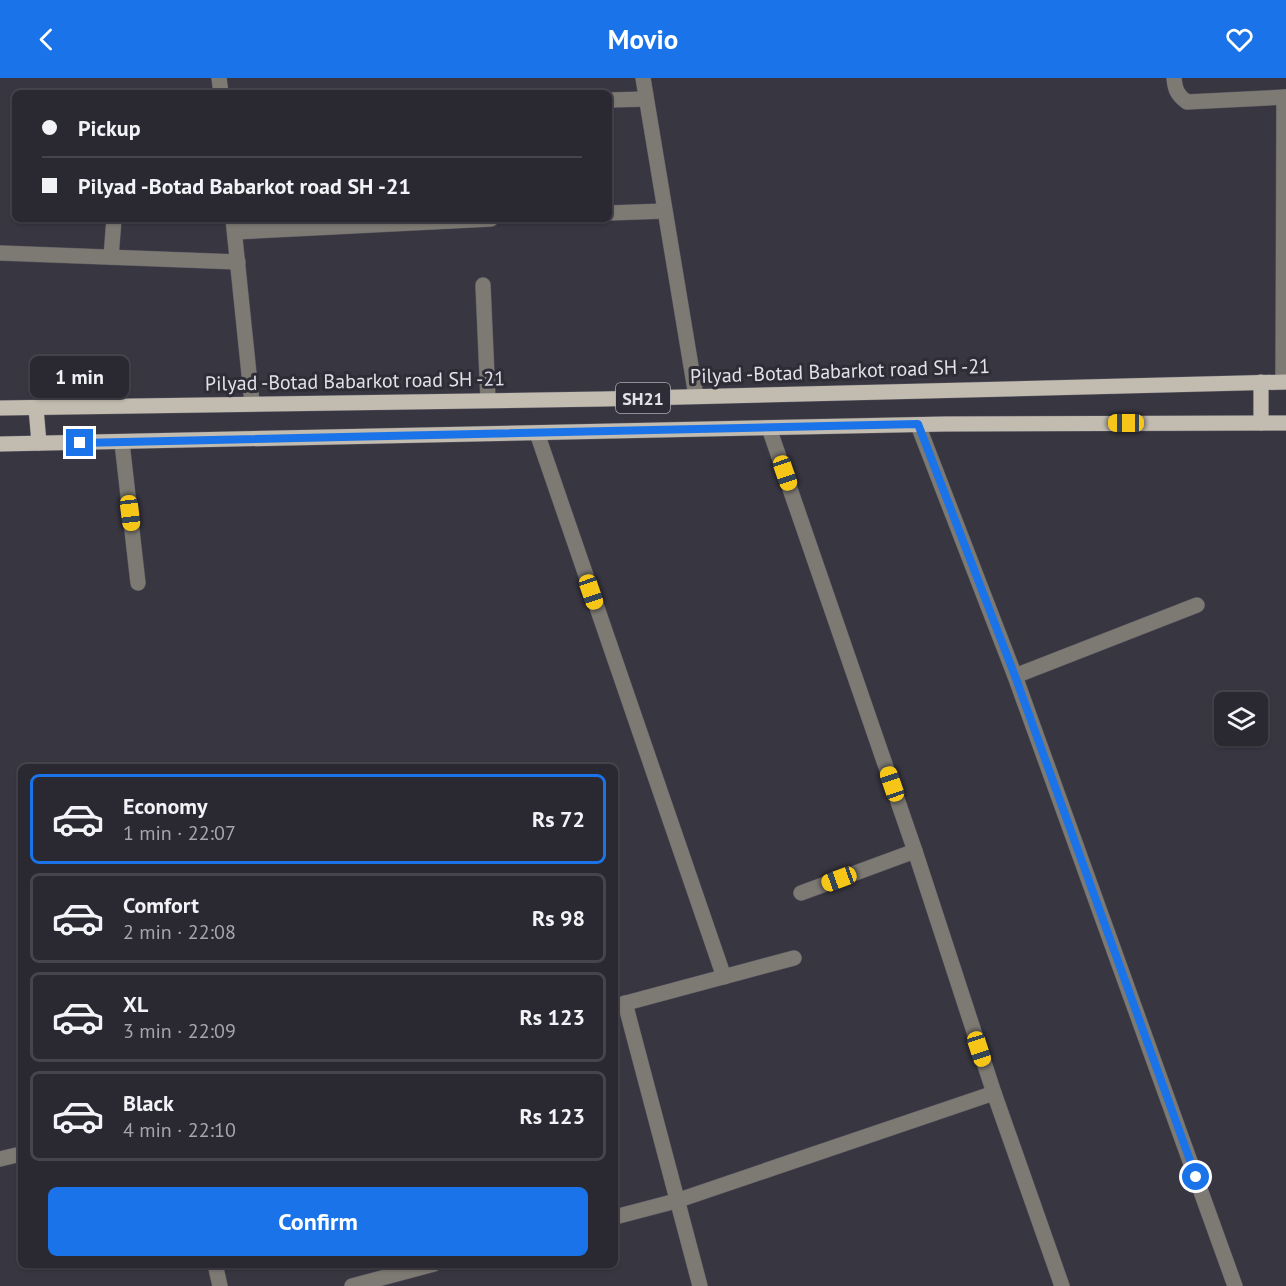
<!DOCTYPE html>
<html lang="en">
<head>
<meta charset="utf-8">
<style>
  body { margin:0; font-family:"PT Sans",sans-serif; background:#323039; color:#f1f3f6; height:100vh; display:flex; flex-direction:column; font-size:22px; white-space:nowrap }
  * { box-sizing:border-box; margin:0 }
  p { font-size:20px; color:#a5a6ab }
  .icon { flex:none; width:33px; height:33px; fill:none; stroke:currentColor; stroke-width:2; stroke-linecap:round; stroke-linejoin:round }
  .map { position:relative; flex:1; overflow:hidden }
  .side { position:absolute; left:18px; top:686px; width:600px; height:504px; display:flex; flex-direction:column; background:#2a2831; border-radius:9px; box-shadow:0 2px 4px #0004,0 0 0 2px #46444d }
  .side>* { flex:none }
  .top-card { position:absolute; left:12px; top:12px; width:600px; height:132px; border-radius:9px; box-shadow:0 2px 4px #0004,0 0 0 2px #46444d; display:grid; align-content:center; height:132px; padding:0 30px; background:#2a2831 }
  .tools { position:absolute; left:1214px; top:614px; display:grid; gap:12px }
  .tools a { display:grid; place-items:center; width:54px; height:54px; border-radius:9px; background:#2a2831; box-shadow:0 2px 4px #0004,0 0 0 2px #46444d; font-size:30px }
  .end { position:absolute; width:27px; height:27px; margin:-14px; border:8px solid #1a73e8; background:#fff; box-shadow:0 0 0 3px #fff }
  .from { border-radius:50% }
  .bubble { position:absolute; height:42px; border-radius:9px; background:#2a2831; box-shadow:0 2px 4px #0004,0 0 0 2px #46444d; font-size:20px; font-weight:800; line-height:42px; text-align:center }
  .car { position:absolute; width:18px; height:36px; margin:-18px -9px; border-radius:8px; box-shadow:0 0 4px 2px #0007; background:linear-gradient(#f5c518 24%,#345 0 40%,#f5c518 0 76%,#345 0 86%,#f5c518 0) }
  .top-card b { display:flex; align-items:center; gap:21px; height:57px; font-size:22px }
  .top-card b+b { border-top:2px solid #46444d }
  .top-card i { width:15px; height:15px; background:#f1f3f6 }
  ul { padding:10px 0 0; list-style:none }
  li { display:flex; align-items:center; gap:18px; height:90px; margin:0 12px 9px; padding:0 18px; border:3px solid #46444d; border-radius:9px }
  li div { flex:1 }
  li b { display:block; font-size:22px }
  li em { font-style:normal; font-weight:800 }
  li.selected { border-color:#1a73e8 }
  li>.icon { width:54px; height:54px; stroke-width:1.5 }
  .button { display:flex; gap:12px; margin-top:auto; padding:12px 30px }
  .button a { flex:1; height:69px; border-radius:9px; background:#1a73e8; color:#fff; font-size:24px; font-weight:800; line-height:69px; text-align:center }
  header { display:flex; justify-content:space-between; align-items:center; height:78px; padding:0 30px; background:#1a73e8; color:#fff; font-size:27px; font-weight:800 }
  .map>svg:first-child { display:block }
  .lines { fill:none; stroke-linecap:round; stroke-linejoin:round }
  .minor-casing { stroke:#57555f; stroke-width:16 }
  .major-casing { stroke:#57555f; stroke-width:16 }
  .minor { stroke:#7d7a74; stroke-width:15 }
  .major { stroke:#c1bbb0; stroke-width:15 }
  .route { stroke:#1a73e8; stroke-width:8 }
  .labels { text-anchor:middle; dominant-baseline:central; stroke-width:6; stroke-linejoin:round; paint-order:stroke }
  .shield { fill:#2e2c36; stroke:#adabb3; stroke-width:1.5 }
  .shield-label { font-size:18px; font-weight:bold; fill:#e3e1e8 }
  .street-label { font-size:20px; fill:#e3e1e8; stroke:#2e2c36 }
</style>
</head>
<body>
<header><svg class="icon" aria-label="back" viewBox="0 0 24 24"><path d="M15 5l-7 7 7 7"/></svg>Movio<svg class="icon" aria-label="heart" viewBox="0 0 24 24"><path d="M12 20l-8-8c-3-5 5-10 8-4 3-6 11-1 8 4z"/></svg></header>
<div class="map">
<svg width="1286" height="1208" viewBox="0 0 1286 1208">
  <rect width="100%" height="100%" fill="#383641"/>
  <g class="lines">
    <defs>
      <g id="minor">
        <polyline points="219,0 221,15"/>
        <polyline points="643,0 696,318"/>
        <path d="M1174 0C1175 11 1177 17 1187 24L1286 19"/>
        <polyline points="609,22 646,21"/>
        <polyline points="609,135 665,133"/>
        <polyline points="233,141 252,325"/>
        <polyline points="235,154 491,141"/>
        <polyline points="0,175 238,184"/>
        <polyline points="111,179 114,141"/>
        <polyline points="483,207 488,322"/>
        <polyline points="1283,304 1284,19"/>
        <polyline points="918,347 1015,598 1235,1208"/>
        <polyline points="769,350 915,773 994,1015 1062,1208"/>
        <polyline points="537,355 724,899"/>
        <polyline points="122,365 138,505"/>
        <polyline points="1015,598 1197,527"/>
        <polyline points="801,815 915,773"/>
        <polyline points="625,925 700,1208"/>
        <polyline points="615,928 794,880"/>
        <polyline points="0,1081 21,1076"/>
        <polyline points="615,1139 676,1123 994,1015"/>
        <polyline points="215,1186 220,1208"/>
        <polyline points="352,1208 434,1186"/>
      </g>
      <g id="major">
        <polyline points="1261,304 1261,345"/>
        <polyline points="0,330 603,321 1286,304"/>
        <polyline points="36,330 39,365"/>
        <polyline points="0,366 945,346 1286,345"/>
      </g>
    </defs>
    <!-- minor casing -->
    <use href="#minor" class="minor-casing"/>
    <!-- major casing -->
    <use href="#major" class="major-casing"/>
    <!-- minor -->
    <use href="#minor" class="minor"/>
    <!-- major -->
    <use href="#major" class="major"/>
  </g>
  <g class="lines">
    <!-- route -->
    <polyline class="route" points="80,365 918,346 1015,598 1196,1099"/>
  </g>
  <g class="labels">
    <!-- shield labels -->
    <rect class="shield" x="616" y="305" width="54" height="30" rx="4.5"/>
    <g class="shield-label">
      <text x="643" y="320">SH21</text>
    </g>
    <!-- street labels -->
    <g class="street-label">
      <text transform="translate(840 293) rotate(-2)">Pilyad -Botad Babarkot road SH -21</text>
      <text transform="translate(355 303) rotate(-1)">Pilyad -Botad Babarkot road SH -21</text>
    </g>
  </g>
</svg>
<div class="tools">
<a><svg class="icon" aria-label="layers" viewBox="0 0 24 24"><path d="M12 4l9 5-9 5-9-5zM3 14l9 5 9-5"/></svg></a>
</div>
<i class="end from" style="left:1196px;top:1099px"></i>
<i class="end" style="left:80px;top:365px"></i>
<div class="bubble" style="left:30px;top:278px;width:99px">1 min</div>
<i class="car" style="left:1126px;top:345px;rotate:270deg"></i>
<i class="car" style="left:785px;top:395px;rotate:161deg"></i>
<i class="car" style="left:130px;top:435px;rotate:173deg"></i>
<i class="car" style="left:591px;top:514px;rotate:161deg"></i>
<i class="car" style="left:892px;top:706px;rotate:341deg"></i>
<i class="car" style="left:839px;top:801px;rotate:250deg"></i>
<i class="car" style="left:979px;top:971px;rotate:162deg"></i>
<div class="top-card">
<b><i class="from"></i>Pickup</b>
<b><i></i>Pilyad -Botad Babarkot road SH -21</b>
</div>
<section class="side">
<ul>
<li class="selected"><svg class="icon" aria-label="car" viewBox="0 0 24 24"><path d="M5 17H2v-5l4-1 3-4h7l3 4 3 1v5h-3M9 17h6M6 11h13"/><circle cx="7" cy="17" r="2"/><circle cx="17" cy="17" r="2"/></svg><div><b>Economy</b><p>1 min · 22:07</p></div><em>Rs 72</em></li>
<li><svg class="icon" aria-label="car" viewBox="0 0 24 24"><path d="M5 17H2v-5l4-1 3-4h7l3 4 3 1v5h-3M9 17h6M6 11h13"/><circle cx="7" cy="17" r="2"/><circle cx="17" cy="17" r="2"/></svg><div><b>Comfort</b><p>2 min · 22:08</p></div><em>Rs 98</em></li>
<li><svg class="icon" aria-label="car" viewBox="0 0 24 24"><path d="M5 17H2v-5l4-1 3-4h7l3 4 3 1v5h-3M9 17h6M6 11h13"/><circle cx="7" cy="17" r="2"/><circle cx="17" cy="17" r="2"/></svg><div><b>XL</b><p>3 min · 22:09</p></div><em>Rs 123</em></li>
<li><svg class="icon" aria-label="car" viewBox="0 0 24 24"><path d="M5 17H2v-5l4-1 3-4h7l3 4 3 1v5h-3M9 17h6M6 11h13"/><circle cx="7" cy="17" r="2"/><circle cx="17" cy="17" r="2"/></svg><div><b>Black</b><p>4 min · 22:10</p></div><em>Rs 123</em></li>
</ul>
<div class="button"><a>Confirm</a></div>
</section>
</div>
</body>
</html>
